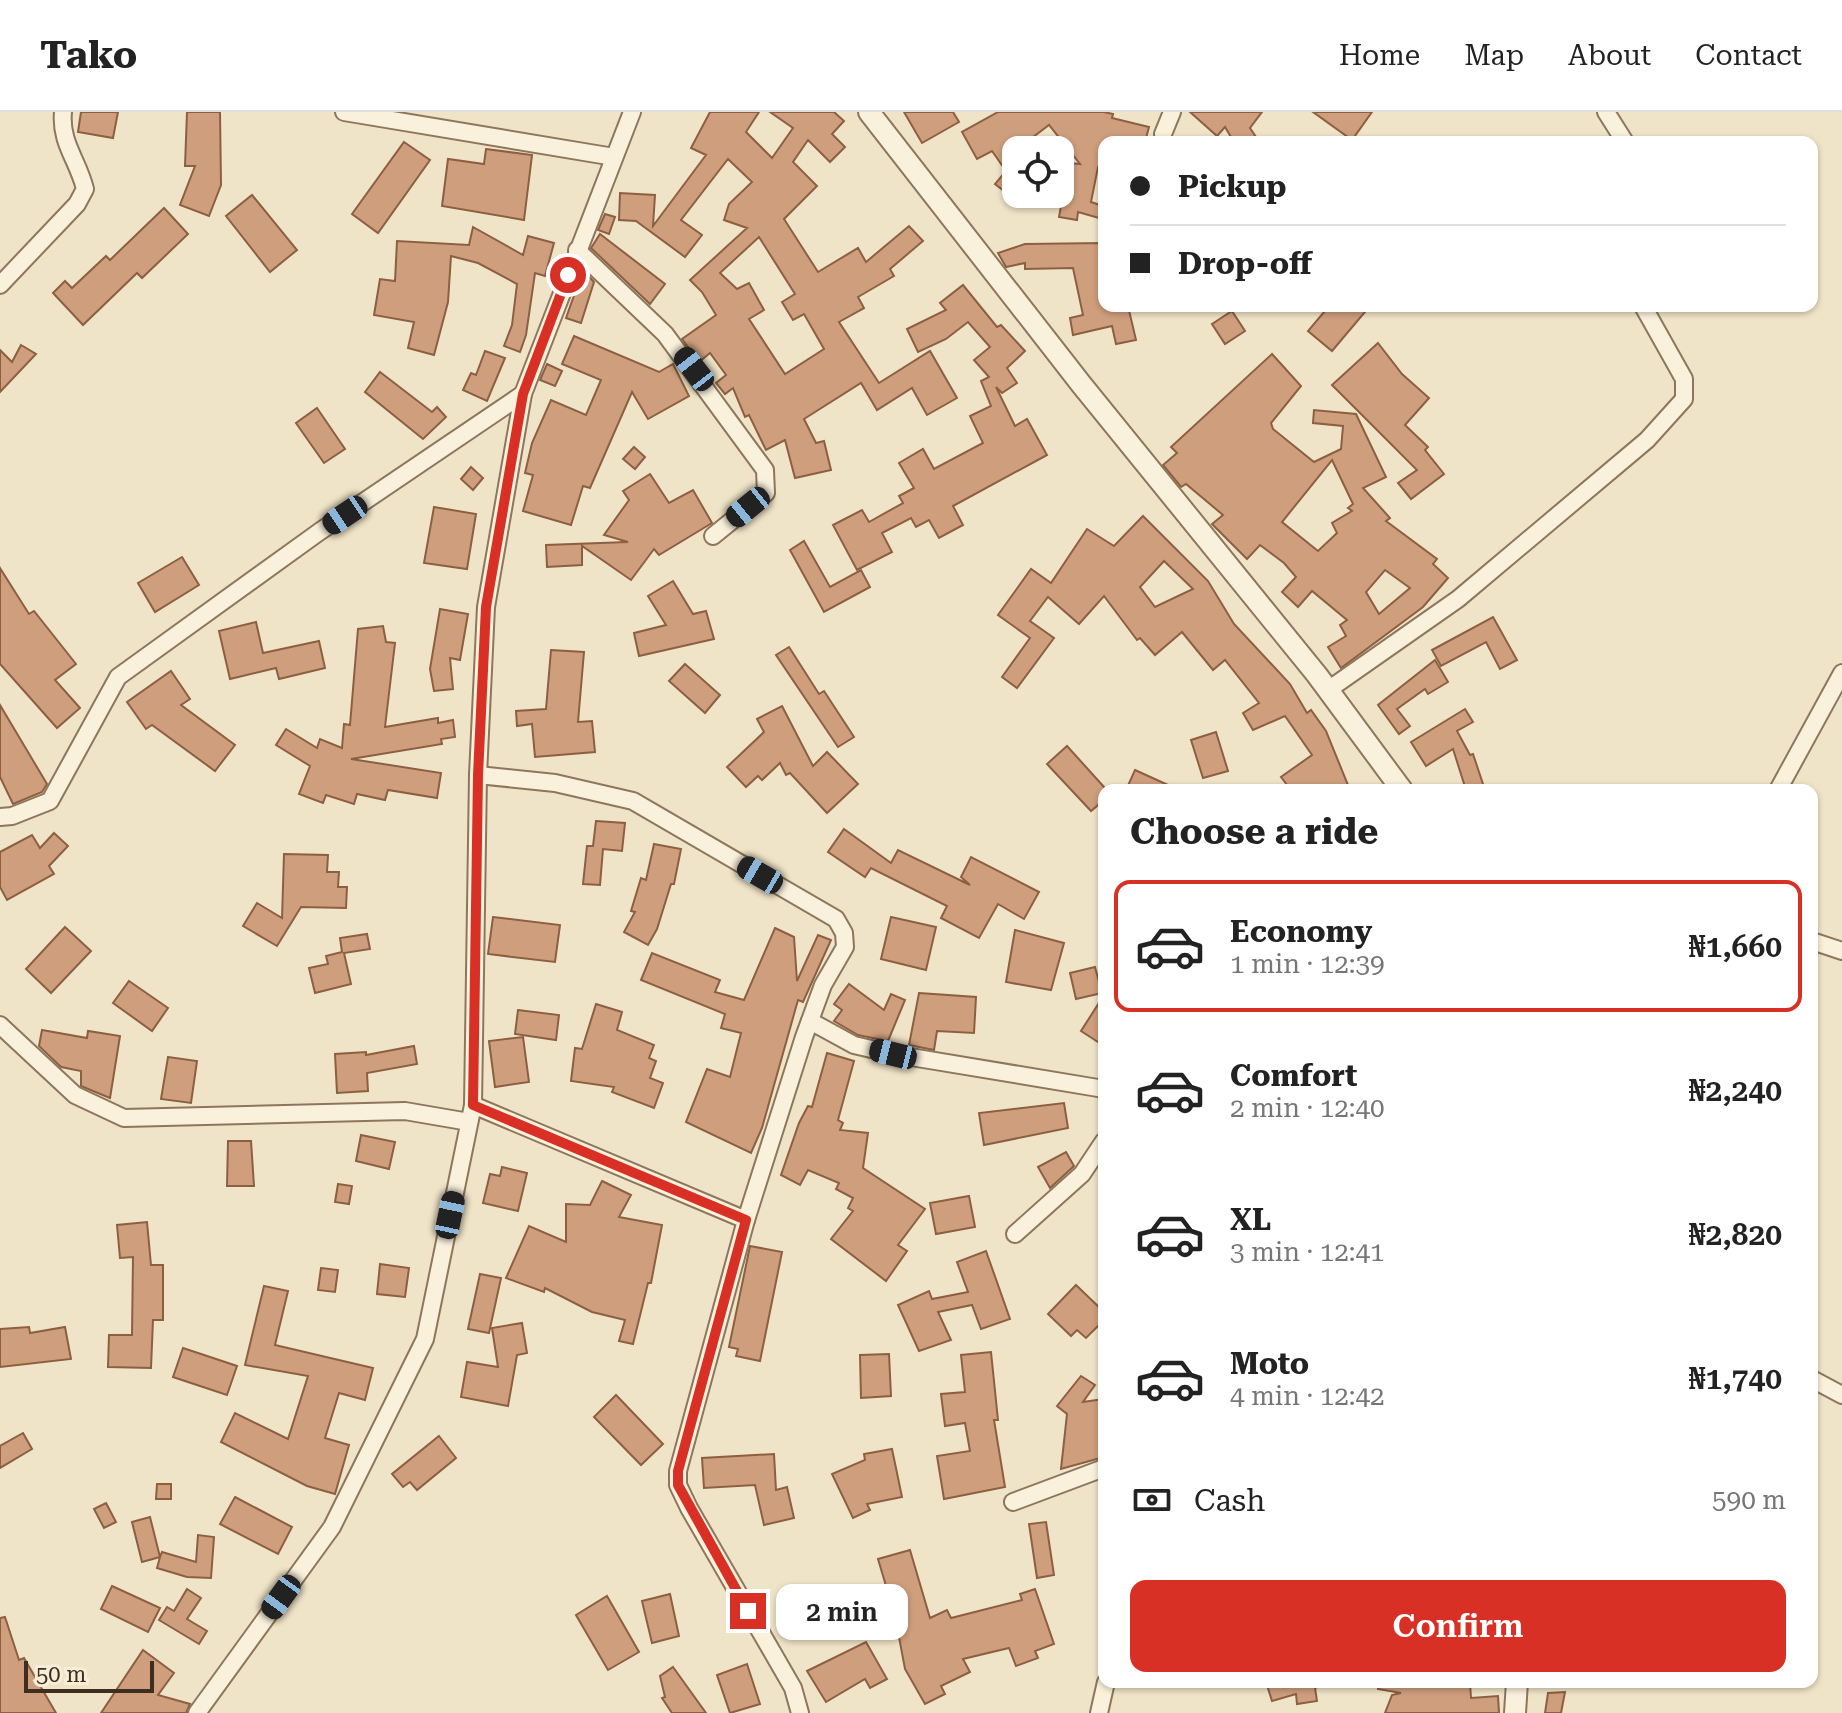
<!DOCTYPE html>
<html lang="en">
<head>
<meta charset="utf-8">
<style>
  body { margin:0; font-family:"Roboto Serif",serif; background:#f6f6f6; color:#222; height:100vh; display:flex; flex-direction:column; font-size:30px; white-space:nowrap }
  * { box-sizing:border-box; margin:0 }
  p { font-size:26px; color:#767676 }
  .icon { flex:none; width:44px; height:44px; fill:none; stroke:currentColor; stroke-width:2; stroke-linecap:round; stroke-linejoin:round }
  .map { position:relative; flex:1; overflow:hidden }
  .sheet { position:absolute; left:1098px; top:672px; width:720px; height:904px; display:flex; flex-direction:column; background:#fff; border-radius:16px; box-shadow:0 2px 6px #0004 }
  .sheet>* { flex:none }
  .hud { position:absolute; left:1098px; top:24px; width:720px; height:176px; border-radius:16px; box-shadow:0 2px 6px #0004; display:grid; align-content:center; height:176px; padding:0 32px; background:#fff }
  .tools { position:absolute; left:1002px; top:24px; display:grid; gap:16px }
  .tools a { display:grid; place-items:center; width:72px; height:72px; border-radius:16px; background:#fff; box-shadow:0 2px 6px #0004; font-size:40px }
  .scale { position:absolute; left:24px; bottom:20px; width:130px; box-sizing:border-box; padding-left:8px; border:4px solid #3d2e20; border-top:0; font-size:22px; line-height:28px; white-space:nowrap; color:#3d2e20; -webkit-text-stroke:6px #f7eed8; paint-order:stroke }
  .end { position:absolute; width:36px; height:36px; margin:-18px; border:10px solid #d93025; background:#fff; box-shadow:0 0 0 4px #fff }
  .from { border-radius:50% }
  .bubble { position:absolute; height:56px; border-radius:16px; background:#fff; box-shadow:0 2px 6px #0004; font-size:26px; font-weight:600; line-height:56px; text-align:center }
  .car { position:absolute; width:24px; height:48px; margin:-24px -12px; border-radius:10px; box-shadow:0 0 6px 2px #0007; background:linear-gradient(#222 24%,#8ab4d8 0 40%,#222 0 76%,#8ab4d8 0 86%,#222 0) }
  .hud b { display:flex; align-items:center; gap:28px; height:76px; font-size:30px }
  .hud b+b { border-top:2px solid #e0e0e0 }
  .hud i { width:20px; height:20px; background:#222 }
  ul { padding:0; list-style:none }
  li { display:flex; align-items:center; gap:24px; height:132px; margin:0 16px 12px; padding:0 16px; border:4px solid transparent; border-radius:16px }
  li div { flex:1 }
  li b { display:block; font-size:30px }
  li em { font-style:normal; font-weight:600 }
  li.on { border-color:#d93025 }
  li>.icon { width:72px; height:72px; stroke-width:1.5 }
  h2 { padding:0 32px; font-size:36px; line-height:96px }
  .pay { display:flex; align-items:center; gap:20px; height:88px; padding:0 32px; font-size:30px }
  .pay p { margin-inline-start:auto }
  .cta { display:flex; gap:16px; margin-top:auto; padding:16px 32px }
  .cta a { flex:1; height:92px; border-radius:16px; background:#d93025; color:#fff; font-size:32px; font-weight:600; line-height:92px; text-align:center }
  header { display:flex; align-items:center; gap:48px; box-sizing:border-box; height:112px; padding:0 40px; background:#fff; border-bottom:2px solid #e0e0e0 }
  header strong { font-size:38px }
  nav { display:flex; gap:44px; margin-inline-start:auto; font-size:28px }
  .map>svg:first-child { display:block }
  .building { fill:#cf9f7d; stroke:#8d5f41; stroke-width:2; fill-rule:evenodd }
  .lines { fill:none; stroke-linecap:round; stroke-linejoin:round }
  .minor-casing { stroke:#8d765c; stroke-width:20 }
  .tertiary-casing { stroke:#8d765c; stroke-width:24 }
  .minor { stroke:#faf1dc; stroke-width:16 }
  .tertiary { stroke:#faf1dc; stroke-width:20 }
  .route { stroke:#d93025; stroke-width:10 }
</style>
</head>
<body>
<header>
<strong>Tako</strong>
<nav><a>Home</a><a>Map</a><a>About</a><a>Contact</a></nav>
</header>
<div class="map">
<svg width="1842" height="1601" viewBox="0 0 1842 1601">
  <rect width="100%" height="100%" fill="#f0e4c8"/>
  <!-- building -->
  <g class="building">
    <polygon points="81,0 118,0 113,26 78,20"/>
    <polygon points="187,0 220,0 221,73 209,104 180,93 195,54 185,54"/>
    <path d="M710 0H759L746 20 772 46 793 16 770 0H834L844 9 832 22 845 35 830 50 808 28 793 50 817 74 784 107 818 160 858 136 866 150 909 114 923 129 890 157 894 164 858 185 864 196 839 210 879 271 930 239 957 286 927 303 912 276 877 298 861 271 804 307 816 331 824 329 831 358 795 366 785 328 766 338 749 303 745 305 733 276 725 282 716 271 726 263 710 241 699 250 682 227 716 203 702 180 690 168 747 116 724 108 729 92 752 70 728 47 681 108 702 123 685 145 636 109 619 108 620 81 655 83 653 114 706 43 691 36ZM759 125 795 182 782 190 793 208 804 202 824 237 785 262 749 207 764 198 749 171 737 177 720 161Z"/>
    <polygon points="904,0 953,0 959,10 922,31"/>
    <polygon points="998,0 1104,0 1113,2 1112,6 1149,15 1145,30 1104,30 1104,57 1098,55 1091,90 1103,94 1099,106 1078,100 1077,108 1059,105 1061,94 1032,85 1032,82 1060,82 1060,50 1080,52 1049,13 1016,38 1016,75 1009,83 995,72 1006,59 992,39 977,47 962,20"/>
    <polygon points="1190,0 1262,0 1250,16 1256,25 1248,30 1234,30 1225,15 1217,24"/>
    <polygon points="1313,0 1372,0 1352,28"/>
    <polygon points="404,30 430,48 378,121 352,102"/>
    <polygon points="486,37 532,43 524,108 442,94 448,47 484,52"/>
    <polygon points="252,83 297,138 270,160 226,104"/>
    <polygon points="164,96 188,122 142,166 137,161 83,213 53,181 65,169 72,176 106,144 110,148"/>
    <polygon points="605,102 615,105 609,122 598,118"/>
    <polygon points="473,115 523,143 528,124 554,131 545,164 535,161 526,223 520,240 504,234 512,213 517,172 478,151 451,144 448,190 434,243 408,236 414,210 374,203 380,167 395,169 397,129 469,133"/>
    <polygon points="600,122 665,172 650,192 591,136"/>
    <polygon points="1103,131 1104,156 1100,156 1104,194 1128,194 1136,228 1116,232 1112,214 1073,223 1070,206 1083,203 1073,156 1025,157 1025,151 1006,155 998,141 1025,132"/>
    <polygon points="583,158 594,170 581,211 566,206"/>
    <polygon points="963,173 997,215 1001,213 1025,239 1007,256 1017,271 1002,281 996,275 1015,314 1027,307 1047,343 953,394 963,413 939,426 929,408 916,415 911,406 882,421 892,440 857,458 833,413 862,398 869,410 903,391 899,384 914,376 899,351 923,337 934,357 983,331 970,304 991,294 981,269 989,265 974,248 990,235 968,210 946,227 918,240 907,217 946,198 940,191"/>
    <polygon points="1329,194 1370,194 1332,239 1308,219"/>
    <polygon points="1232,199 1245,219 1225,232 1212,212"/>
    <polygon points="574,224 659,260 673,252 689,284 648,307 632,280 590,376 583,374 571,413 523,399 533,363 525,361 532,331 551,288 586,303 601,268 562,252"/>
    <polygon points="1378,231 1402,262 1429,286 1405,313 1428,335 1425,338 1444,362 1411,387 1398,371 1417,358 1332,273"/>
    <polygon points="21,233 36,242 0,280 0,238 12,250"/>
    <polygon points="485,239 505,246 487,289 463,278 471,261 476,263"/>
    <path d="M1272 242 1301 274 1271 311 1273 317 1314 350 1341 337 1343 314 1313 311 1314 298 1356 302 1386 365 1363 376 1390 406 1386 409 1437 447 1433 452 1448 466 1423 495 1341 556 1328 535 1346 524 1340 513 1347 508 1312 479 1298 495 1282 480 1296 465 1284 451 1260 433 1247 447 1212 412 1223 403 1186 372 1181 375 1163 353 1177 341 1171 335ZM1332 348 1353 392 1348 396 1352 399 1332 411 1337 421 1318 439 1282 410ZM1385 458 1410 476 1379 502 1366 480Z"/>
    <polygon points="547,252 562,259 555,274 540,268"/>
    <polygon points="380,260 432,300 437,295 446,305 423,327 365,280"/>
    <polygon points="317,296 345,337 324,351 296,311"/>
    <polygon points="634,335 645,345 635,357 623,347"/>
    <polygon points="471,355 483,366 473,378 461,367"/>
    <polygon points="650,362 669,391 693,378 712,411 659,443 654,437 631,468 582,434 582,453 547,455 546,433 628,430 604,423 629,388 623,379"/>
    <polygon points="434,395 476,402 467,457 424,451"/>
    <path d="M1143 404 1208 469 1234 512 1290 572 1307 601 1311 598 1326 619 1350 678H1291L1281 665 1312 643 1285 604 1253 618 1243 601 1259 591 1225 548 1213 558 1182 520 1155 543 1140 526 1137 528 1104 484 1079 512 1048 485 1030 509 1054 526 1017 576 1002 565 1030 526 998 503 1031 457 1051 471 1087 417 1114 434ZM1164 449 1193 477 1155 495 1140 475Z"/>
    <polygon points="804,429 830,475 861,458 870,475 824,500 790,438"/>
    <polygon points="182,445 199,473 155,500 138,471"/>
    <polygon points="0,456 29,502 34,499 76,552 55,568 80,596 57,616 0,552"/>
    <polygon points="673,469 693,502 706,499 714,527 639,544 634,521 666,513 648,484"/>
    <polygon points="440,497 468,502 460,548 450,546 453,577 434,579 430,557"/>
    <polygon points="1493,505 1517,548 1500,557 1486,530 1441,554 1432,538"/>
    <polygon points="256,510 263,541 319,529 325,556 279,567 276,556 230,567 219,519"/>
    <polygon points="383,514 386,530 395,531 385,615 438,606 438,611 453,608 455,625 441,627 442,632 351,647 441,661 437,686 388,678 385,688 357,682 354,692 326,683 323,691 299,682 310,654 276,633 286,617 317,636 320,627 342,636 344,612 350,613 358,517"/>
    <polygon points="789,535 819,582 824,579 854,625 838,635 776,543"/>
    <polygon points="551,538 584,540 578,610 592,609 595,640 535,645 532,612 517,614 516,599 546,597"/>
    <polygon points="1435,548 1448,570 1428,582 1425,577 1397,597 1410,614 1399,622 1378,593"/>
    <polygon points="685,552 720,583 705,601 669,569"/>
    <polygon points="171,559 190,587 181,593 235,633 215,659 152,613 146,617 127,590"/>
    <polygon points="0,593 47,672 42,680 13,692 0,665"/>
    <polygon points="782,594 813,654 827,640 858,672 827,701 790,661 786,663 780,651 762,668 758,664 746,675 727,655 764,620 757,607"/>
    <polygon points="1465,597 1473,610 1457,619 1470,643 1473,642 1485,678 1466,678 1453,637 1426,654 1411,630"/>
    <polygon points="1216,620 1228,659 1203,666 1191,628"/>
    <polygon points="1067,634 1104,675 1104,688 1091,699 1047,652"/>
    <polygon points="1135,658 1179,678 1126,678"/>
    <polygon points="596,709 625,711 622,739 603,737 600,773 583,772 587,734 593,734"/>
    <polygon points="844,717 891,751 898,738 970,773 961,765 971,745 1039,780 1024,807 998,792 979,826 941,806 947,794 871,756 865,765 828,740"/>
    <polygon points="54,721 68,734 49,754 54,762 7,788 0,775 0,740 32,723 40,736"/>
    <polygon points="654,732 681,737 674,772 671,772 657,817 648,833 624,820 635,800 631,799 641,766 646,768"/>
    <polygon points="284,742 328,743 327,760 339,760 338,775 347,775 346,796 301,795 277,834 243,814 257,791 282,806"/>
    <polygon points="493,805 560,813 555,850 488,842"/>
    <polygon points="891,805 936,815 926,858 881,847"/>
    <polygon points="65,815 91,839 51,881 26,857"/>
    <polygon points="775,816 794,825 797,869 818,823 831,828 803,890 798,888 762,1016 751,1041 686,1010 707,957 730,965 741,921 721,916 725,902 641,868 652,841 720,868 715,880 744,888"/>
    <polygon points="1015,818 1064,831 1051,878 1006,870"/>
    <polygon points="367,822 370,837 344,841 351,872 315,881 309,856 328,852 326,844 342,840 340,826"/>
    <polygon points="1095,855 1102,881 1076,887 1070,861"/>
    <polygon points="129,869 168,896 152,919 113,891"/>
    <polygon points="849,872 884,898 891,882 905,888 888,929 858,923 834,909 842,898 834,892"/>
    <polygon points="919,881 976,885 974,921 937,919 934,938 909,933"/>
    <polygon points="1104,883 1104,934 1081,919"/>
    <polygon points="596,892 622,900 617,918 654,933 649,946 656,949 650,966 663,971 654,996 612,980 614,975 571,969 575,936 582,937"/>
    <polygon points="518,898 559,903 556,928 515,922"/>
    <polygon points="42,918 87,926 88,919 120,924 110,986 81,974 81,959 61,955 39,934"/>
    <polygon points="523,925 529,970 495,975 489,929"/>
    <polygon points="414,934 417,952 367,961 368,979 337,981 335,942 366,940 366,943"/>
    <polygon points="827,941 854,949 838,1008 843,1011 840,1018 868,1021 863,1056 925,1097 898,1133 907,1139 886,1169 831,1127 853,1099 848,1096 853,1086 836,1077 839,1071 808,1058 800,1073 781,1063 799,1011 808,994 812,995"/>
    <polygon points="168,945 197,949 191,991 161,987"/>
    <polygon points="1064,991 1068,1016 984,1033 979,1001"/>
    <polygon points="361,1023 395,1030 389,1057 356,1049"/>
    <polygon points="228,1029 251,1029 254,1074 227,1074"/>
    <polygon points="1066,1040 1074,1054 1050,1076 1038,1055"/>
    <polygon points="502,1055 527,1061 518,1099 483,1091 490,1062 500,1064"/>
    <polygon points="602,1069 631,1083 619,1105 662,1113 651,1171 648,1171 633,1232 619,1229 625,1208 592,1200 545,1176 544,1180 506,1166 529,1114 566,1130 566,1092 590,1093"/>
    <polygon points="338,1072 352,1074 349,1092 335,1090"/>
    <polygon points="969,1084 975,1115 936,1122 930,1091"/>
    <polygon points="147,1110 151,1153 163,1153 163,1208 153,1208 151,1256 108,1255 109,1223 132,1223 133,1145 120,1146 117,1113"/>
    <polygon points="750,1134 782,1140 760,1249 736,1244 738,1237 729,1235"/>
    <polygon points="986,1139 1010,1207 981,1217 972,1193 938,1200 951,1228 919,1239 898,1193 929,1179 932,1187 968,1180 957,1150"/>
    <polygon points="380,1152 409,1156 405,1185 377,1182"/>
    <polygon points="321,1156 338,1158 335,1180 318,1178"/>
    <polygon points="480,1162 501,1166 489,1221 468,1217"/>
    <polygon points="1076,1173 1104,1200 1104,1208 1086,1226 1077,1218 1071,1224 1048,1202"/>
    <polygon points="264,1174 288,1179 275,1233 373,1256 365,1288 339,1281 325,1326 349,1333 335,1382 307,1374 221,1330 235,1301 288,1327 308,1264 245,1253"/>
    <polygon points="522,1211 527,1241 517,1243 508,1294 461,1285 467,1250 498,1255 492,1216"/>
    <polygon points="29,1215 30,1221 65,1215 71,1247 0,1255 0,1217"/>
    <polygon points="183,1236 237,1254 227,1283 173,1265"/>
    <polygon points="991,1240 998,1308 994,1308 1005,1375 944,1387 937,1344 970,1339 965,1311 945,1314 941,1282 965,1280 961,1243"/>
    <polygon points="889,1242 891,1284 861,1286 860,1243"/>
    <polygon points="1081,1264 1095,1273 1083,1290 1104,1287 1104,1345 1061,1357 1067,1302 1057,1294"/>
    <polygon points="616,1283 663,1332 641,1353 594,1305"/>
    <polygon points="23,1321 32,1337 0,1356 0,1334"/>
    <polygon points="439,1324 456,1346 417,1378 410,1370 403,1375 392,1362"/>
    <polygon points="892,1337 902,1385 867,1392 870,1398 853,1406 832,1362 865,1348 864,1342"/>
    <polygon points="774,1342 776,1378 787,1375 794,1406 764,1413 755,1373 704,1376 702,1346"/>
    <polygon points="157,1372 171,1372 171,1387 156,1387"/>
    <polygon points="235,1385 292,1415 278,1442 220,1412"/>
    <polygon points="106,1391 116,1410 104,1416 94,1397"/>
    <polygon points="150,1405 160,1445 162,1440 196,1450 198,1423 214,1425 211,1466 187,1465 157,1456 160,1445 142,1450 132,1410"/>
    <polygon points="1046,1410 1054,1463 1037,1466 1029,1412"/>
    <polygon points="910,1438 930,1506 947,1498 951,1506 1022,1488 1020,1482 1035,1477 1054,1532 1035,1539 1038,1546 1016,1554 1009,1536 963,1547 970,1560 941,1574 945,1582 925,1592 905,1557 895,1504 878,1447"/>
    <polygon points="112,1474 160,1496 148,1520 101,1497"/>
    <polygon points="187,1477 201,1486 187,1507 207,1519 199,1532 159,1508 167,1495 174,1499"/>
    <polygon points="670,1482 679,1524 652,1531 642,1489"/>
    <polygon points="607,1484 639,1540 608,1558 576,1503"/>
    <polygon points="5,1505 19,1548 24,1546 56,1601 0,1601 0,1506"/>
    <polygon points="866,1530 887,1567 870,1576 865,1567 826,1590 807,1559"/>
    <polygon points="143,1538 174,1561 158,1583 190,1592 186,1601 101,1601"/>
    <polygon points="747,1552 760,1592 730,1601 717,1563"/>
    <polygon points="673,1555 706,1601 672,1601 662,1586 665,1585 660,1564"/>
    <polygon points="1266,1570 1322,1570 1323,1573 1315,1576 1317,1589 1297,1592 1296,1582 1272,1589"/>
    <polygon points="1379,1570 1470,1570 1471,1586 1498,1584 1499,1601 1385,1601 1392,1583 1401,1581 1378,1577"/>
    <polygon points="1565,1580 1561,1601 1545,1601 1548,1581"/>
  </g>
  <g class="lines">
    <defs>
      <g id="minor">
        <polyline points="344,0 614,45"/>
        <polyline points="1606,0 1625,30"/>
        <polyline points="1163,22 1172,0"/>
        <polyline points="577,138 665,222 765,358 766,381 713,424"/>
        <path d="M0 173 77 92 85 77C78 48 60 31 63 0"/>
        <polyline points="1328,578 1458,487 1647,328 1684,287 1684,267 1643,194"/>
        <polyline points="478,663 555,671 633,689 836,807 844,821 845,835 823,873 804,925 746,1108 678,1359 678,1373 689,1396 793,1576 800,1601"/>
        <polyline points="1778,678 1842,561"/>
        <polyline points="0,705 12,704 50,689 118,565 319,420 523,282"/>
        <polyline points="1812,829 1842,839"/>
        <polyline points="810,909 854,933 893,942 1104,977"/>
        <polyline points="0,913 75,983 124,1006 405,999 469,1010"/>
        <polyline points="473,993 746,1108"/>
        <polyline points="1015,1122 1082,1062 1104,1029"/>
        <polyline points="1812,1267 1842,1283"/>
        <polyline points="1013,1390 1104,1356"/>
        <polyline points="197,1601 332,1415 425,1227 473,993 478,663 486,495 523,282 632,0"/>
        <polyline points="1099,1601 1106,1570"/>
      </g>
      <g id="tertiary">
        <polyline points="869,0 1081,272 1317,563 1402,678"/>
        <polyline points="1515,1601 1517,1570"/>
      </g>
    </defs>
    <!-- minor casing -->
    <use href="#minor" class="minor-casing"/>
    <!-- tertiary casing -->
    <use href="#tertiary" class="tertiary-casing"/>
    <!-- minor -->
    <use href="#minor" class="minor"/>
    <!-- tertiary -->
    <use href="#tertiary" class="tertiary"/>
  </g>
  <g class="lines">
    <!-- route -->
    <polyline class="route" points="568,163 523,282 486,495 478,663 473,993 746,1108 678,1359 678,1373 748,1499"/>
  </g>
</svg>
<div class="tools">
<a><svg class="icon" aria-label="locate" viewBox="0 0 24 24"><circle cx="12" cy="12" r="6"/><path d="M12 2v4M12 18v4M2 12h4M18 12h4"/></svg></a>
</div>
<div class="scale">50 m</div>
<i class="end from" style="left:568px;top:163px"></i>
<i class="end" style="left:748px;top:1499px"></i>
<div class="bubble" style="left:776px;top:1472px;width:132px">2 min</div>
<i class="car" style="left:694px;top:257px;rotate:322deg"></i>
<i class="car" style="left:748px;top:395px;rotate:231deg"></i>
<i class="car" style="left:345px;top:403px;rotate:236deg"></i>
<i class="car" style="left:760px;top:763px;rotate:300deg"></i>
<i class="car" style="left:893px;top:942px;rotate:284deg"></i>
<i class="car" style="left:450px;top:1103px;rotate:12deg"></i>
<i class="car" style="left:281px;top:1485px;rotate:216deg"></i>
<div class="hud">
<b><i class="from"></i>Pickup</b>
<b><i></i>Drop-off</b>
</div>
<section class="sheet">
<h2>Choose a ride</h2>
<ul>
<li class="on"><svg class="icon" aria-label="car" viewBox="0 0 24 24"><path d="M5 17H2v-5l4-1 3-4h7l3 4 3 1v5h-3M9 17h6M6 11h13"/><circle cx="7" cy="17" r="2"/><circle cx="17" cy="17" r="2"/></svg><div><b>Economy</b><p>1 min · 12:39</p></div><em>₦1,660</em></li>
<li><svg class="icon" aria-label="car" viewBox="0 0 24 24"><path d="M5 17H2v-5l4-1 3-4h7l3 4 3 1v5h-3M9 17h6M6 11h13"/><circle cx="7" cy="17" r="2"/><circle cx="17" cy="17" r="2"/></svg><div><b>Comfort</b><p>2 min · 12:40</p></div><em>₦2,240</em></li>
<li><svg class="icon" aria-label="car" viewBox="0 0 24 24"><path d="M5 17H2v-5l4-1 3-4h7l3 4 3 1v5h-3M9 17h6M6 11h13"/><circle cx="7" cy="17" r="2"/><circle cx="17" cy="17" r="2"/></svg><div><b>XL</b><p>3 min · 12:41</p></div><em>₦2,820</em></li>
<li><svg class="icon" aria-label="car" viewBox="0 0 24 24"><path d="M5 17H2v-5l4-1 3-4h7l3 4 3 1v5h-3M9 17h6M6 11h13"/><circle cx="7" cy="17" r="2"/><circle cx="17" cy="17" r="2"/></svg><div><b>Moto</b><p>4 min · 12:42</p></div><em>₦1,740</em></li>
</ul>
<div class="pay"><svg class="icon" aria-label="cash" viewBox="0 0 24 24"><path d="M3 7h18v10H3z"/><circle cx="12" cy="12" r="2"/></svg>Cash<p>590 m</p></div>
<div class="cta"><a>Confirm</a></div>
</section>
</div>
</body>
</html>
